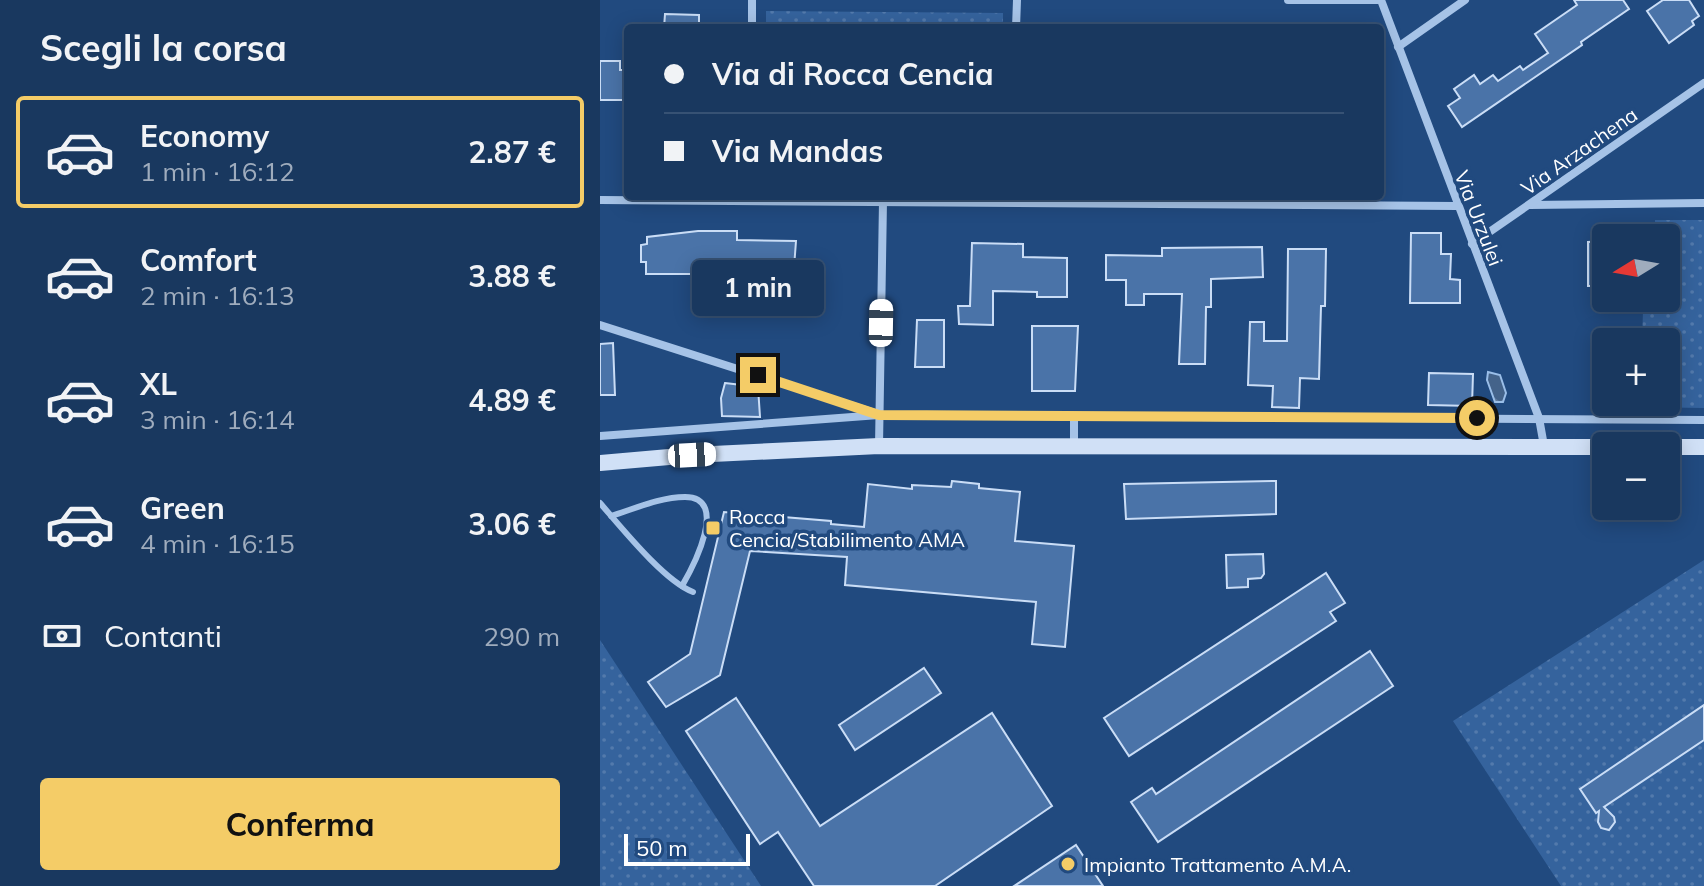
<!DOCTYPE html>
<html lang="it">
<head>
<meta charset="utf-8">
<style>
  body { margin:0; font-family:Mulish,sans-serif; background:#223f65; color:#f1f3f6; height:100vh; display:flex; flex-direction:column; font-size:30px; white-space:nowrap }
  * { box-sizing:border-box; margin:0 }
  p { font-size:26px; color:#9facbd }
  .icon { flex:none; width:44px; height:44px; fill:none; stroke:currentColor; stroke-width:2; stroke-linecap:round; stroke-linejoin:round }
  .map { position:relative; flex:1; overflow:hidden }
  .sheet { display:flex; flex-direction:column; background:#19385f; width:600px }
  .sheet>* { flex:none }
  .guide { position:absolute; left:24px; top:24px; width:760px; height:176px; border-radius:8px; box-shadow:0 4px 20px #0003,0 0 0 2px #375274; display:grid; align-content:center; height:176px; padding:0 40px; background:#19385f }
  .needle { width:52px; rotate:259deg }
  .controls { position:absolute; left:992px; top:224px; display:grid; gap:16px }
  .controls a { display:grid; place-items:center; width:88px; height:88px; border-radius:8px; background:#19385f; box-shadow:0 4px 20px #0003,0 0 0 2px #375274; font-size:40px }
  .scale { position:absolute; left:24px; bottom:20px; width:126px; box-sizing:border-box; padding-left:8px; border:4px solid #fff; border-top:0; font-size:22px; line-height:28px; white-space:nowrap; color:#fff; -webkit-text-stroke:6px #214a7f; paint-order:stroke }
  .end { position:absolute; width:36px; height:36px; margin:-18px; border:10px solid #f4cc67; background:#111; box-shadow:0 0 0 4px #111 }
  .from { border-radius:50% }
  .bubble { position:absolute; height:56px; border-radius:8px; background:#19385f; box-shadow:0 4px 20px #0003,0 0 0 2px #375274; font-size:26px; font-weight:700; line-height:56px; text-align:center }
  .car { position:absolute; width:24px; height:48px; margin:-24px -12px; border-radius:10px; box-shadow:0 0 6px 2px #0007; background:linear-gradient(#fff 24%,#345 0 40%,#fff 0 76%,#345 0 86%,#fff 0) }
  .guide b { display:flex; align-items:center; gap:28px; height:76px; font-size:30px }
  .guide b+b { border-top:2px solid #375274 }
  .guide i { width:20px; height:20px; background:#f1f3f6 }
  ul { padding:0; list-style:none }
  li { display:flex; align-items:center; gap:24px; height:112px; margin:0 16px 12px; padding:0 24px; border:4px solid transparent; border-radius:8px }
  li div { flex:1 }
  li b { display:block; font-size:30px }
  li em { font-style:normal; font-weight:700 }
  li.current { border-color:#f4cc67 }
  li>.icon { width:72px; height:72px; stroke-width:1.5 }
  h2 { padding:0 40px; font-size:36px; line-height:96px }
  .pay { display:flex; align-items:center; gap:20px; height:88px; padding:0 40px; font-size:30px }
  .pay p { margin-inline-start:auto }
  .button { display:flex; gap:16px; margin-top:auto; padding:16px 40px }
  .button a { flex:1; height:92px; border-radius:8px; background:#f4cc67; color:#111; font-size:32px; font-weight:700; line-height:92px; text-align:center }
  main { display:flex; flex:1; min-height:0 }
  .map>svg:first-child { display:block }
  .grass { fill:url(#grass-dots) }
  .water { fill:url(#water-ripples); stroke:#9abee8; stroke-width:2 }
  .building { fill:#4a73a8; stroke:#caddf6; stroke-width:2 }
  .lines { fill:none; stroke-linecap:round; stroke-linejoin:round }
  .service { stroke:#a6c3e7; stroke-width:6 }
  .minor { stroke:#a6c3e7; stroke-width:8 }
  .secondary { stroke:#d0e0f6; stroke-width:16 }
  .route { stroke:#f4cc67; stroke-width:10 }
  .poi-dot { fill:#f4cc67; stroke:#214a7f; stroke-width:3 }
  .labels { text-anchor:middle; dominant-baseline:central; stroke-width:7; stroke-linejoin:round; paint-order:stroke }
  .street-label { font-size:20px; fill:#fff; stroke:#214a7f }
  .poi-label { font-size:20px; fill:#fff; stroke:#214a7f; text-anchor:start }
</style>
</head>
<body>
<main>
<section class="sheet">
<h2>Scegli la corsa</h2>
<ul>
<li class="current"><svg class="icon" aria-label="car" viewBox="0 0 24 24"><path d="M5 17H2v-5l4-1 3-4h7l3 4 3 1v5h-3M9 17h6M6 11h13"/><circle cx="7" cy="17" r="2"/><circle cx="17" cy="17" r="2"/></svg><div><b>Economy</b><p>1 min · 16:12</p></div><em>2.87 €</em></li>
<li><svg class="icon" aria-label="car" viewBox="0 0 24 24"><path d="M5 17H2v-5l4-1 3-4h7l3 4 3 1v5h-3M9 17h6M6 11h13"/><circle cx="7" cy="17" r="2"/><circle cx="17" cy="17" r="2"/></svg><div><b>Comfort</b><p>2 min · 16:13</p></div><em>3.88 €</em></li>
<li><svg class="icon" aria-label="car" viewBox="0 0 24 24"><path d="M5 17H2v-5l4-1 3-4h7l3 4 3 1v5h-3M9 17h6M6 11h13"/><circle cx="7" cy="17" r="2"/><circle cx="17" cy="17" r="2"/></svg><div><b>XL</b><p>3 min · 16:14</p></div><em>4.89 €</em></li>
<li><svg class="icon" aria-label="car" viewBox="0 0 24 24"><path d="M5 17H2v-5l4-1 3-4h7l3 4 3 1v5h-3M9 17h6M6 11h13"/><circle cx="7" cy="17" r="2"/><circle cx="17" cy="17" r="2"/></svg><div><b>Green</b><p>4 min · 16:15</p></div><em>3.06 €</em></li>
</ul>
<div class="pay"><svg class="icon" aria-label="cash" viewBox="0 0 24 24"><path d="M3 7h18v10H3z"/><circle cx="12" cy="12" r="2"/></svg>Contanti<p>290 m</p></div>
<div class="button"><a>Conferma</a></div>
</section>
<div class="map">
<svg width="1104" height="886" viewBox="0 0 1104 886">
  <defs>
    <pattern id="grass-dots" width="8" height="8" patternUnits="userSpaceOnUse" patternTransform="scale(2)"><rect width="8" height="8" fill="#35639d"/><path d="M2 2h.1M6 6h.1" fill="none" stroke="#537aac" stroke-width="1.8" stroke-linecap="round"/></pattern>
    <pattern id="water-ripples" width="26" height="14" patternUnits="userSpaceOnUse" patternTransform="scale(2)"><rect width="26" height="14" fill="#44638a"/><path d="M2 4q2-2 4 0t4 0M15 11q2-2 4 0t4 0" fill="none" stroke="#607a9c"/></pattern>
  </defs>
  <rect width="100%" height="100%" fill="#214a7f"/>
  <!-- grass -->
  <g class="grass">
    <polygon points="166,11 403,13 403,28 166,28"/>
    <polygon points="1055,220 1104,220 1104,408 1042,407 1042,402 1066,402 1066,342 1042,342 1043,311 1054,311 1054,298 1066,298 1066,238 1055,238"/>
    <polygon points="1104,560 1104,886 961,886 853,721"/>
    <polygon points="0,640 161,886 0,886"/>
  </g>
  <!-- water -->
  <polygon class="water" points="888,372 900,375 906,393 903,402 895,402 887,380"/>
  <!-- building -->
  <g class="building">
    <polygon points="974,0 1023,0 1029,9 981,42 982,45 862,127 848,106 860,98 854,89 874,75 880,84 893,75 898,81 920,66 923,70 948,53 935,34 977,5"/>
    <polygon points="1063,0 1089,0 1099,16 1092,21 1094,25 1069,43 1047,11"/>
    <polygon points="65,14 99,15 99,28 64,28"/>
    <polygon points="0,61 20,61 20,70 28,70 28,100 0,100"/>
    <polygon points="98,231 137,231 137,240 196,241 191,308 91,306 91,274 46,274 46,262 41,262 41,245 47,244 47,237"/>
    <polygon points="811,233 841,233 841,254 851,254 850,279 860,280 860,303 810,303"/>
    <polygon points="1006,241 1006,286 988,286 988,242"/>
    <polygon points="372,243 423,244 423,257 467,258 467,297 437,297 437,292 393,291 393,325 359,324 358,306 370,306"/>
    <polygon points="662,247 663,277 611,279 611,307 606,307 605,364 579,364 582,294 544,294 544,305 526,305 526,280 506,280 506,255 562,256 562,248"/>
    <polygon points="688,249 726,249 725,306 721,306 719,379 700,378 699,408 672,407 673,386 648,385 650,322 664,322 664,341 687,341"/>
    <polygon points="317,320 344,320 344,367 315,367"/>
    <polygon points="432,326 478,326 475,391 432,391"/>
    <polygon points="13,343 15,395 0,395 0,344"/>
    <polygon points="829,373 873,374 872,406 828,405"/>
    <polygon points="125,383 158,387 160,417 122,416 121,398"/>
    <polygon points="352,481 379,484 379,488 420,492 415,541 474,546 465,647 432,644 436,602 245,585 247,557 150,551 120,675 66,707 48,682 90,654 124,512 231,521 231,524 264,527 268,484 312,489 312,485 351,487"/>
    <polygon points="676,481 676,514 526,519 524,484"/>
    <polygon points="663,554 664,574 661,578 648,579 648,587 627,588 626,555"/>
    <polygon points="726,573 745,603 730,612 736,621 529,756 504,718"/>
    <polygon points="770,651 793,686 558,842 531,802 552,788 556,794"/>
    <polygon points="324,668 341,693 255,750 239,725"/>
    <polygon points="136,698 220,826 392,713 452,806 335,886 214,886 178,832 160,844 86,731"/>
    <polygon points="1104,705 1104,740 1004,807 1014,817 1015,822 1009,830 1001,828 998,822 999,811 996,813 980,789"/>
    <polygon points="476,845 503,886 414,886"/>
  </g>
  <g class="lines">
    <!-- service -->
    <g class="service">
      <path d="M0 503C21 527 64 581 93 592"/>
      <path d="M11 516C34 509 60 497 85 497 130 497 93 567 82 586"/>
    </g>
    <!-- minor -->
    <g class="minor">
      <polyline points="152,0 152,28"/>
      <polyline points="688,0 781,0"/>
      <polyline points="781,0 939,418 944,446"/>
      <polyline points="416,28 417,0"/>
      <polyline points="798,47 865,0"/>
      <polyline points="0,200 857,206"/>
      <polyline points="930,205 1104,203"/>
      <polyline points="872,244 1104,83"/>
      <polyline points="0,325 275,413"/>
      <polyline points="474,416 474,445"/>
      <polyline points="0,436 279,415 1104,420"/>
      <polyline points="279,446 283,201"/>
    </g>
    <!-- secondary -->
    <g class="secondary">
      <polyline points="1066,447 1104,447"/>
      <polyline points="0,463 92,455 279,446 1006,447"/>
    </g>
  </g>
  <g class="lines">
    <!-- route -->
    <polyline class="route" points="158,375 279,415 877,418"/>
  </g>
  <!-- markers -->
  <g class="poi-dot">
    <rect x="105" y="520" width="16" height="16" rx="4"/>
    <circle cx="468" cy="864" r="8"/>
  </g>
  <g class="labels">
    <!-- street labels -->
    <g class="street-label">
      <text transform="translate(979 151) rotate(-35)">Via Arzachena</text>
      <text transform="translate(879 218) rotate(69)">Via Urzulei</text>
    </g>
    <!-- poi labels -->
    <g class="poi-label">
      <text x="129" y="516">Rocca<tspan x="129" dy="23">Cencia/Stabilimento AMA</tspan></text>
      <text x="484" y="864">Impianto Trattamento A.M.A.</text>
    </g>
  </g>
</svg>
<div class="controls">
<a><svg class="needle" viewBox="-14 -14 28 28"><path d="M0-13l5 13h-10z" fill="#e53935"/><path d="M0 13l5-13h-10z" fill="#9facbd"/></svg></a>
<a>+</a>
<a>−</a>
</div>
<div class="scale">50 m</div>
<i class="end from" style="left:877px;top:418px"></i>
<i class="end" style="left:158px;top:375px"></i>
<div class="bubble" style="left:92px;top:260px;width:132px">1 min</div>
<i class="car" style="left:281px;top:323px;rotate:1deg"></i>
<i class="car" style="left:92px;top:455px;rotate:87deg"></i>
<div class="guide">
<b><i class="from"></i>Via di Rocca Cencia</b>
<b><i></i>Via Mandas</b>
</div>
</div>
</main>
</body>
</html>
